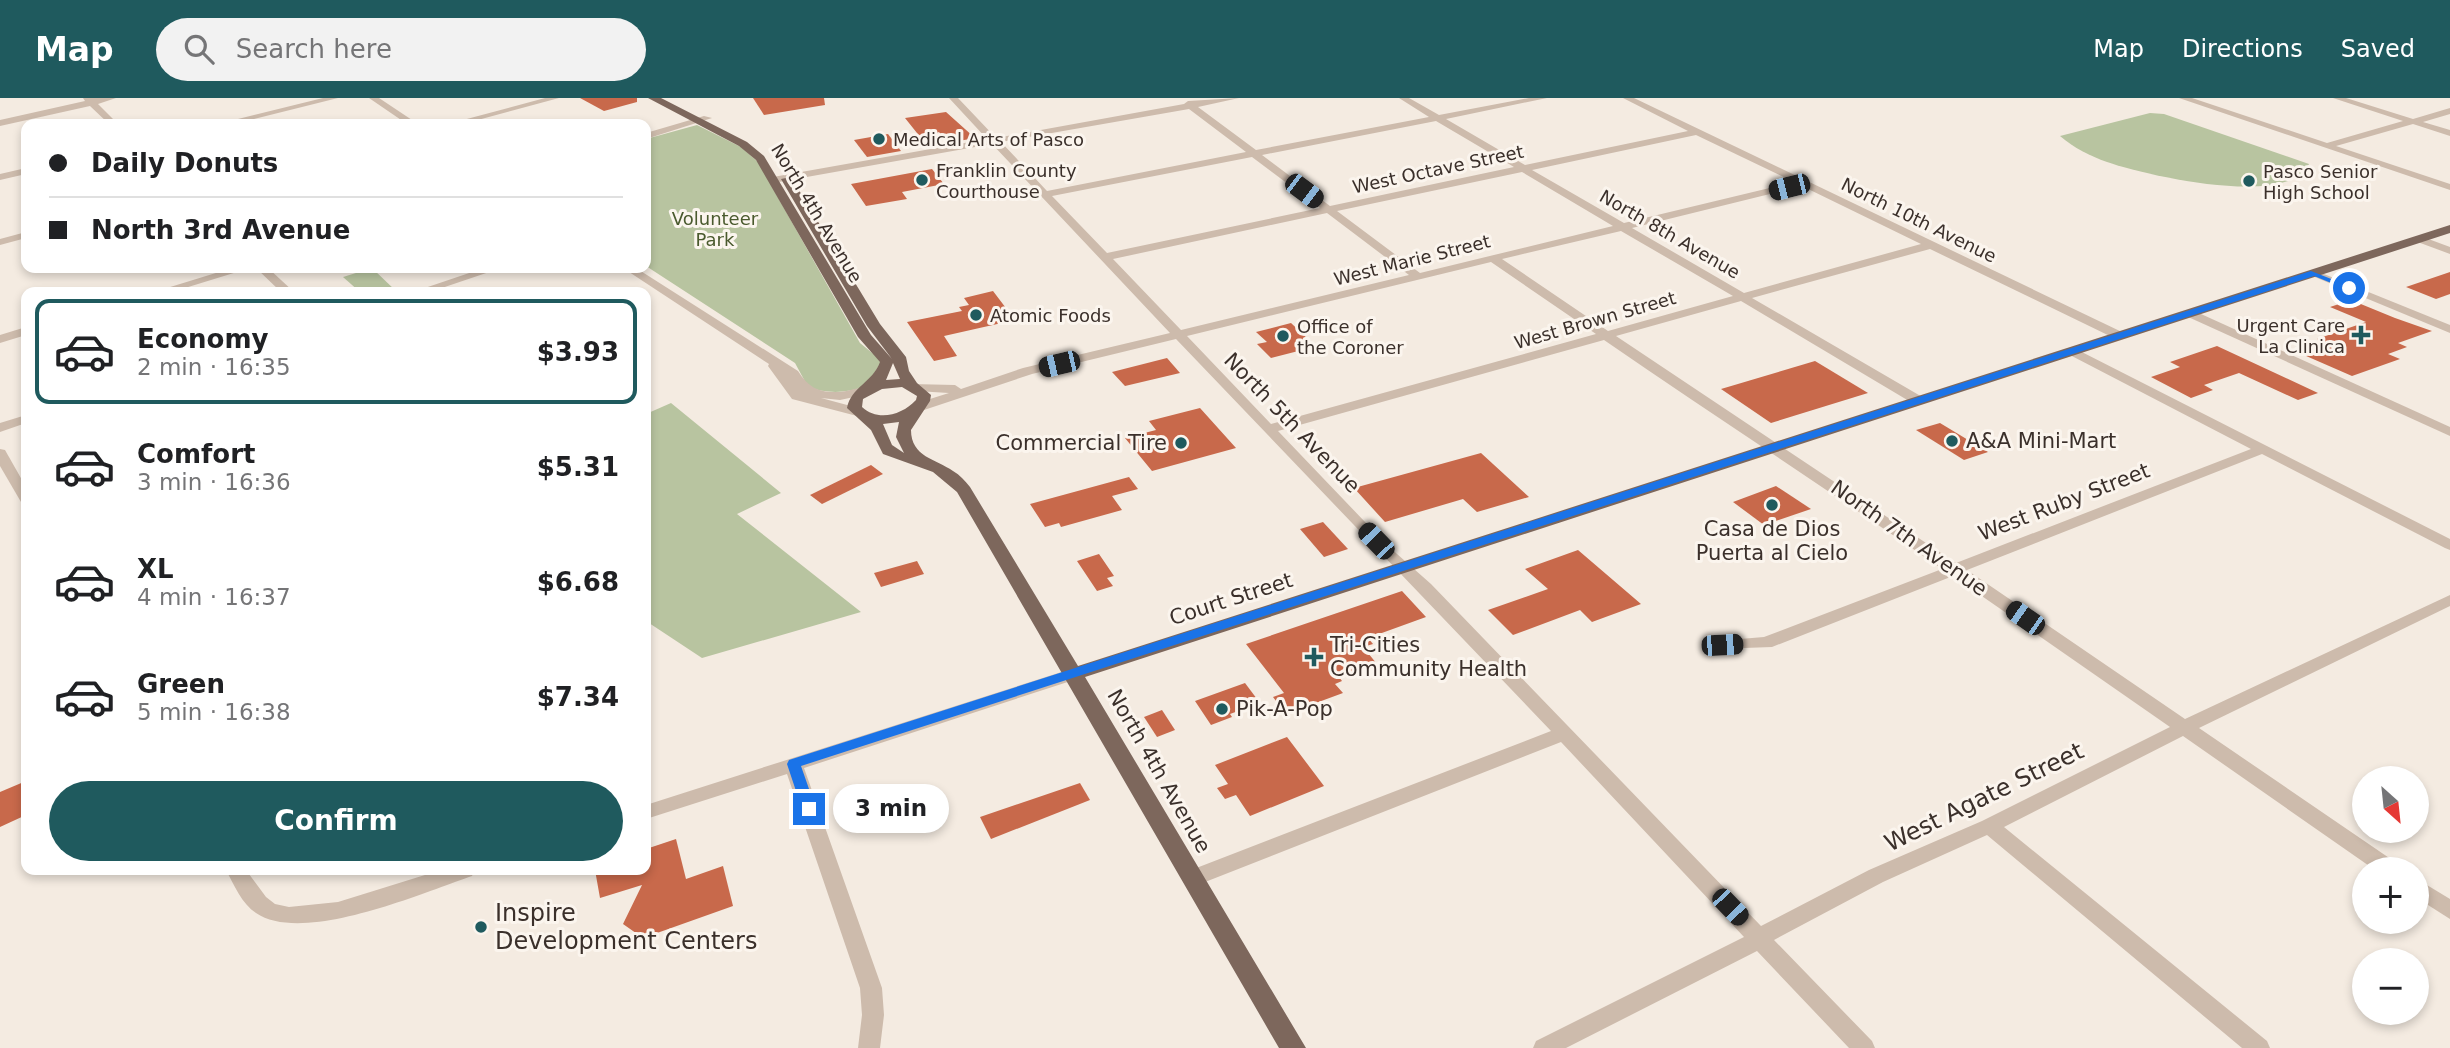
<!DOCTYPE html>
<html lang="en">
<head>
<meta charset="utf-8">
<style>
  body { margin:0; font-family:"DejaVu Sans",sans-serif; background:#f2f2f2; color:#202124; height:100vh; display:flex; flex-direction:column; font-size:26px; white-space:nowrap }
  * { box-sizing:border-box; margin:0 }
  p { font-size:23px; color:#757577 }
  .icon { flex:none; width:38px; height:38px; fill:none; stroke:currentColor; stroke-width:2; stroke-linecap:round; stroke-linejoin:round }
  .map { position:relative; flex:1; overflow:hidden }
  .details { position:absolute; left:21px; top:189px; width:630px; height:588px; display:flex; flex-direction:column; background:#fff; border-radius:14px; box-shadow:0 4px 10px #0003 }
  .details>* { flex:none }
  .guide { position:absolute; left:21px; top:21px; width:630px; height:154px; border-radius:14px; box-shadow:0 4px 10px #0003; display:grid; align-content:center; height:154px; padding:0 28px; background:#fff }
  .needle { width:46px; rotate:153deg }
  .fabs { position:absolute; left:2352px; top:668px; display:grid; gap:14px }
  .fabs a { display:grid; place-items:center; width:77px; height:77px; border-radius:50%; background:#fff; box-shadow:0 4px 10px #0003; font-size:35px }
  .end { position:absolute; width:32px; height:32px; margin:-16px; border:9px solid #1a73e8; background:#fff; box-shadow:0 0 0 4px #fff }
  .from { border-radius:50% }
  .bubble { position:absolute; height:49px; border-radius:24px; background:#fff; box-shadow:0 4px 10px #0003; font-size:23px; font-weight:600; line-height:49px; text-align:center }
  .car { position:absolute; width:21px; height:42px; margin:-21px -10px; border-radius:9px; box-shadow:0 0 5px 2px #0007; background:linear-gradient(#222 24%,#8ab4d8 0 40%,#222 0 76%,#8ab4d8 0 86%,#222 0) }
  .guide b { display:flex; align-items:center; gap:24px; height:66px; font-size:26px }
  .guide b+b { border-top:2px solid #e0e0e0 }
  .guide i { width:18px; height:18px; background:#202124 }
  ul { padding:12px 0 0; list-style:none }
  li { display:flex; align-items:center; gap:21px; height:105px; margin:0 14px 10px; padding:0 14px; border:4px solid transparent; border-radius:14px }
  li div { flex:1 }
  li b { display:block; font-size:26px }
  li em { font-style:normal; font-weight:600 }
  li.active { border-color:#1f5a5e }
  li>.icon { width:63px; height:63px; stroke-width:1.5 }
  .cta { display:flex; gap:14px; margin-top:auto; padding:14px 28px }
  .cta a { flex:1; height:80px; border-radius:42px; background:#1f5a5e; color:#fff; font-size:28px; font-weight:600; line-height:80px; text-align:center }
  header { display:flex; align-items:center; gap:42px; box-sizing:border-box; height:98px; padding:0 35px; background:#1f5a5e; color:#fff }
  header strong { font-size:33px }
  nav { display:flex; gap:38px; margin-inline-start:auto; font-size:24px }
  .search { width:490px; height:63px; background:#f2f2f2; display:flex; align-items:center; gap:18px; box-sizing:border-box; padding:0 24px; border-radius:38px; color:#757577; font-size:26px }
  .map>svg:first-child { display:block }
  .green { fill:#b8c4a0 }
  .building { fill:#c8694b }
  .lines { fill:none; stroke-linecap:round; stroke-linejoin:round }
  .minor { fill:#cdbbac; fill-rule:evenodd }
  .major { fill:#7d675c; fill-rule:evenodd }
  .route { fill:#1a73e8 }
  .poi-dot { fill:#1f5a5e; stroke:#fbf5ee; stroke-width:2.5 }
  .labels { text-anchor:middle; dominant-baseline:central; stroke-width:6; stroke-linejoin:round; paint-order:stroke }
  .far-poi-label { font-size:18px; fill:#3b302b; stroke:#fbf5ee; text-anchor:start }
  .far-street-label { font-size:18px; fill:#3b302b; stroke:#fbf5ee }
  .far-park-label { font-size:18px; fill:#4a5a2e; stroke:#fbf5ee }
  .street-label { font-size:21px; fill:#3b302b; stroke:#fbf5ee }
  .poi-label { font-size:21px; fill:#3b302b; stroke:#fbf5ee; text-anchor:start }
  .near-street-label { font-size:24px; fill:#3b302b; stroke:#fbf5ee }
  .near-poi-label { font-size:24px; fill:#3b302b; stroke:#fbf5ee; text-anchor:start }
</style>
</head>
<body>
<header>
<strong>Map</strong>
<div class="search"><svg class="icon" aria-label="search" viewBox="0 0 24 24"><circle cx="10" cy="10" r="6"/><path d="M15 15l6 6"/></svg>Search here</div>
<nav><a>Map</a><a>Directions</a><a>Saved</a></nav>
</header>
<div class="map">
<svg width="2450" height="950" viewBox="0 0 2450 950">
  <rect width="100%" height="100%" fill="#f4ebe1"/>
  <!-- green -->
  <g class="green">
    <path d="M2150 15 2164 16 2309 66C2290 111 2144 77 2107 64 2090 58 2074 50 2060 38Z"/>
    <path d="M697 27 741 49 758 64 860 245 882 263 865 289C845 295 828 296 808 289L795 265 646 168V41Z"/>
    <polygon points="372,170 397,194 360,194 343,179"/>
    <polygon points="671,305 781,395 737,416 861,514 702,560 646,523 646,316"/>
  </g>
  <!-- building -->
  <g class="building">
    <polygon points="580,0 637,0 637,4 604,13"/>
    <polygon points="753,0 824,0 825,7 764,17"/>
    <polygon points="946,14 975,40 948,45 939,34 921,40 905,20"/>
    <polygon points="888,36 901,53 867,59 854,42"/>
    <polygon points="932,71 944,86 902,94 907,101 866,108 851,86"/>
    <polygon points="2450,174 2450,196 2436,201 2406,189"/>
    <polygon points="993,193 1015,222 944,238 957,258 934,263 907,224 962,213 959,209 969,207 964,200"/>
    <polygon points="2351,202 2395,220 2432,233 2398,245 2407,249 2388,256 2400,261 2352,278 2297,254 2325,244 2317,241 2366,224 2330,209"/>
    <polygon points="1291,225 1310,243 1305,244 1310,250 1271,260 1257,246 1267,244 1256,234"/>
    <polygon points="2217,248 2318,295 2298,302 2239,275 2204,287 2213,292 2191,300 2151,279 2180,269 2170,264"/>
    <polygon points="1167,260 1180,275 1125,288 1112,274"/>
    <polygon points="1815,263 1868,295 1771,325 1721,291"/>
    <polygon points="1200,310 1236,350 1152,373 1125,340 1156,332 1149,323"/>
    <polygon points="1940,325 1988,354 1964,362 1916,332"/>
    <polygon points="1481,355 1529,399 1477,414 1463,401 1385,424 1354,390"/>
    <polygon points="871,367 883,376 822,406 810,397"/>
    <polygon points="1129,379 1138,391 1112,398 1122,412 1061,429 1059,425 1045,429 1030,406"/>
    <polygon points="1776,388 1811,411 1764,427 1733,404"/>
    <polygon points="1323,424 1348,451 1324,459 1300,431"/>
    <polygon points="1578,452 1641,506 1592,524 1580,512 1513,537 1488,512 1548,491 1525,471"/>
    <polygon points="1099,456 1114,478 1107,480 1113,488 1097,493 1077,463"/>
    <polygon points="917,463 924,476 881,489 874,475"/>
    <polygon points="1402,493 1426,519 1368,540 1373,546 1363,549 1377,566 1339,579 1342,583 1335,586 1343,595 1286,616 1273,599 1284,595 1246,546"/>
    <polygon points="1245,585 1260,605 1230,616 1232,619 1211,627 1195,603"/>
    <polygon points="1162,612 1175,632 1157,639 1144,619"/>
    <polygon points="1287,639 1324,688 1250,718 1236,697 1225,701 1217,690 1228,686 1215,667"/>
    <polygon points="26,683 26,717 0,729 0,694"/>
    <polygon points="1080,685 1090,702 991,741 980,719"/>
    <polygon points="676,741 686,781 723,768 733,808 643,840 623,826 642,787 600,800 595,772 646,772 646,751"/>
  </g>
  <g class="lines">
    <!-- minor -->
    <g class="minor">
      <polygon points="83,0 116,0 98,6 118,26 109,26 90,8 0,28 0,22 85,3"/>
      <polygon points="323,0 338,0 234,26 218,26"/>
      <polygon points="369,0 379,0 418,26 407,26"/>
      <polygon points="545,0 559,0 463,26 448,26"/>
      <path d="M949 0H958L996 40 1184 6 1188 3 1239 0 1198 9 1256 52 1429 19 1399 0H1409L1439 17 1529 0H1547L1446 21 1525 67 1688 33 1623 0H1634L2124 235V241H2116L1930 151 1752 200 1924 300V306H1914L1741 203 1616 238 1956 465 2251 351 2068 256 2066 253 2072 249 2450 441V452L2445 450 2262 356 1967 472 2185 621 2450 497V508L2199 630 2398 766 2401 772H2375L2183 638 2004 729 2267 943 2270 950H2242L1987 737 1883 784 1774 842 1872 943 1875 950H1849L1757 853 1566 950H1533L1536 943 1744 839 1561 644 1200 786 1193 788 1186 786 1183 780 1186 774 1551 633 1176 241 1032 276 924 312H914V306L949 295 916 293 909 289 911 286 955 287 961 291 1023 270 1170 235 992 46 773 85 768 82 773 79 987 41ZM1189 11 1246 54 1047 93 1001 44ZM1436 23 1514 69 1330 108 1262 57ZM1696 37 1794 84 1624 125 1532 72ZM1252 59 1320 110 1107 155 1052 98ZM1522 74 1613 128 1420 175 1337 113ZM1802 88 1921 146 1744 195 1632 130ZM1327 115 1409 177 1181 232 1113 161ZM1621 133 1733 198 1608 233 1502 161ZM1491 164 1596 236 1271 326 1187 238ZM1604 242C1716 319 1830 393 1942 471L1764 539 1716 543 1714 547 1716 551 1772 549 1953 478 2170 629 1982 723 1869 772 1761 828 1431 486 1388 448 1278 333Z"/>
      <polygon points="2179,0 2192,0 2327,45 2403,23 2333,0 2346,0 2413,21 2450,10 2450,16 2423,24 2450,32 2450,38 2413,26 2336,48 2450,86 2450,92"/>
      <polygon points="704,18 712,20 646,41 646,35"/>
      <polygon points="26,70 26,76 0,82 0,76"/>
      <polygon points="26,134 26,140 0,147 0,141"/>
      <polygon points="2415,139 2423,139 2450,149 2450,156 2415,143"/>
      <polygon points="232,170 250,170 172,194 154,194"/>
      <polygon points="256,170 268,170 294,194 281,194"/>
      <polygon points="484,170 501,170 430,194 413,194"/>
      <path d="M623 170H636L798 273C809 290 819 295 840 294 850 293 858 289 868 290V296L840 302 821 300 862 311 864 314 857 318 792 301 768 268 769 266Z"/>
      <polygon points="2314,172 2450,227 2450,235 2310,177 2310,173"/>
      <polygon points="2190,211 2450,329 2450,338 2186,218 2184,215"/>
      <polygon points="26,229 26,237 0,245 0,237"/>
      <polygon points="26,317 26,325 0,334 0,325"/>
      <polygon points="0,351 5,352 26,389 26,405 21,404 0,368"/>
      <polygon points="1074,570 1080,572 1083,576 1080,580 804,670 882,890 884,917 880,950 858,950 862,917 860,890 787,676 646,721 646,707"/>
      <path d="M226 772H246L266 799 275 806 289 809 338 804 441 772H475L472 778C422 795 303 847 256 815 242 806 234 787 226 772Z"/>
      <polygon points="2417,781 2450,801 2450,821 2417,800"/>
    </g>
    <!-- major -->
    <path class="major" d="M648 0H661L747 44 764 58 871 237 892 261 867 228 781 81 791 79 880 226 906 259 909 273 917 285 931 297 930 303 911 332C911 359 936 361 953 373 960 377 965 383 970 389L1078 568 2450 127V135L1085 579 1306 950H1279L957 394 933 374 883 356 871 332 847 310C851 289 873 284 880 264L858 239 756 62 739 48ZM893 265 900 281 886 282ZM902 289 917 298 916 302C902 317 878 324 862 309L863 301 882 291ZM899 324 896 339 904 355 892 347 883 326Z"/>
  </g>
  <!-- route -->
  <polygon class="route" points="2311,173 2354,190 2346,191 2314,178 801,668 816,711 809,716 802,711 787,666 789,662"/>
  <!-- markers -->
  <g class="poi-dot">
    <circle cx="879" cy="41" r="7"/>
    <circle cx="922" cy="82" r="7"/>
    <circle cx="2249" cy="83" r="7"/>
    <circle cx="976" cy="217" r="7"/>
    <path d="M2357.5 226.5h7v7h7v7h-7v7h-7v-7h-7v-7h7z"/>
    <circle cx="1283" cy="238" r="7"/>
    <circle cx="1952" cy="343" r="7"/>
    <circle cx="1181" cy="345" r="7"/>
    <circle cx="1772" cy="407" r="7"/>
    <path d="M1310.5 548.5h7v7h7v7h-7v7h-7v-7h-7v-7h7z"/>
    <circle cx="1222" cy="611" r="7"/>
    <circle cx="481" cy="829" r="7"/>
  </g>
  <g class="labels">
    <!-- far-poi labels -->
    <g class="far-poi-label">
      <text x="893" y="41">Medical Arts of Pasco</text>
      <text x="936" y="72">Franklin County<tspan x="936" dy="21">Courthouse</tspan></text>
      <text x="2263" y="73">Pasco Senior<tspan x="2263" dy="21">High School</tspan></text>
      <text x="990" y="217">Atomic Foods</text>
      <text x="2345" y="227" text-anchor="end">Urgent Care<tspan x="2345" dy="21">La Clinica</tspan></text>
      <text x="1297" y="228">Office of<tspan x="1297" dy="21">the Coroner</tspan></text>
    </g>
    <!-- far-street labels -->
    <g class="far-street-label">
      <text transform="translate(1438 71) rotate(-12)">West Octave Street</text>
      <text transform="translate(817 115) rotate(59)">North 4th Avenue</text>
      <text transform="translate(1919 122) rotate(26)">North 10th Avenue</text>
      <text transform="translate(1670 136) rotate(30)">North 8th Avenue</text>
      <text transform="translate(1412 162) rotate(-14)">West Marie Street</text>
      <text transform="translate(1595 222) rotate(-16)">West Brown Street</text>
    </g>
    <!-- far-park labels -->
    <g class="far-park-label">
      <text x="715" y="120">Volunteer<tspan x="715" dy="21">Park</tspan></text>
    </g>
    <!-- street labels -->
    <g class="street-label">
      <text transform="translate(1292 325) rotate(46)">North 5th Avenue</text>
      <text transform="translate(2064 404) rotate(-21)">West Ruby Street</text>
      <text transform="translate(1909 440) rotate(35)">North 7th Avenue</text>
      <text transform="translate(1231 501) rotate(-18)">Court Street</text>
      <text transform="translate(1159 673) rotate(60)">North 4th Avenue</text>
    </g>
    <!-- poi labels -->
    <g class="poi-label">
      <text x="1966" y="343">A&amp;A Mini-Mart</text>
      <text x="1167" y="345" text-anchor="end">Commercial Tire</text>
      <text x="1772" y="431" text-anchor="middle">Casa de Dios<tspan x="1772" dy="24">Puerta al Cielo</tspan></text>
      <text x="1330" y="547">Tri-Cities<tspan x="1330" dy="24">Community Health</tspan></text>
      <text x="1236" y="611">Pik-A-Pop</text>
    </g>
    <!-- near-street labels -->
    <g class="near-street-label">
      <text transform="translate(1984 699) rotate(-26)">West Agate Street</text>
    </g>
    <!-- near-poi labels -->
    <g class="near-poi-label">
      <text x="495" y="815">Inspire<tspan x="495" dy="28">Development Centers</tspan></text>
    </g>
  </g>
</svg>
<div class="fabs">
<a><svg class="needle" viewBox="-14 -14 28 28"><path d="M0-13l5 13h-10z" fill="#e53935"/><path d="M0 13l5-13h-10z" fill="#757577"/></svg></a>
<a>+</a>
<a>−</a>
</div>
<i class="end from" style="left:2349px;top:190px"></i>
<i class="end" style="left:809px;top:711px"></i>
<div class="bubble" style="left:833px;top:686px;width:116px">3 min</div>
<i class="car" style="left:1789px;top:89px;rotate:256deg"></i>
<i class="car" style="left:1304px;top:93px;rotate:127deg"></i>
<i class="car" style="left:1059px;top:266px;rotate:257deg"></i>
<i class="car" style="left:1376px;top:443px;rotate:316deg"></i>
<i class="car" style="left:2025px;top:520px;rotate:305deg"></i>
<i class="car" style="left:1722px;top:547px;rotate:87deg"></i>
<i class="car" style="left:1730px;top:809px;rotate:136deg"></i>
<div class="guide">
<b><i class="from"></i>Daily Donuts</b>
<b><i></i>North 3rd Avenue</b>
</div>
<section class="details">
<ul>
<li class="active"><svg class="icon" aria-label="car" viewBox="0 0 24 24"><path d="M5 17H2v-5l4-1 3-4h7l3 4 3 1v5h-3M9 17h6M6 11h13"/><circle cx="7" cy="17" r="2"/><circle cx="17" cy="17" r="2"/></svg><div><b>Economy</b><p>2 min · 16:35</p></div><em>$3.93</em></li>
<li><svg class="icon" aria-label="car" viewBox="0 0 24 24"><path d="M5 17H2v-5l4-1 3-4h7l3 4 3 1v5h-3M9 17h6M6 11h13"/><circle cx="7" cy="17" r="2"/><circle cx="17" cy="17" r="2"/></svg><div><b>Comfort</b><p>3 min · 16:36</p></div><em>$5.31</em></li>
<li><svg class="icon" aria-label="car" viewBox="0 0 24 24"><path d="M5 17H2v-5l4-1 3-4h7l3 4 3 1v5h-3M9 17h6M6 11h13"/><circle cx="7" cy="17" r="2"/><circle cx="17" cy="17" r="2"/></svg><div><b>XL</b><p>4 min · 16:37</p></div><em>$6.68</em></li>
<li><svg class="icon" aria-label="car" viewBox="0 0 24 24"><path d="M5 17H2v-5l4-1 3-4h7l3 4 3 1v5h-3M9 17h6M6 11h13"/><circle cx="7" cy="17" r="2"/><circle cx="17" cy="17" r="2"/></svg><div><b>Green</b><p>5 min · 16:38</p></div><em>$7.34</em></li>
</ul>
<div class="cta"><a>Confirm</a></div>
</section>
</div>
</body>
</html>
